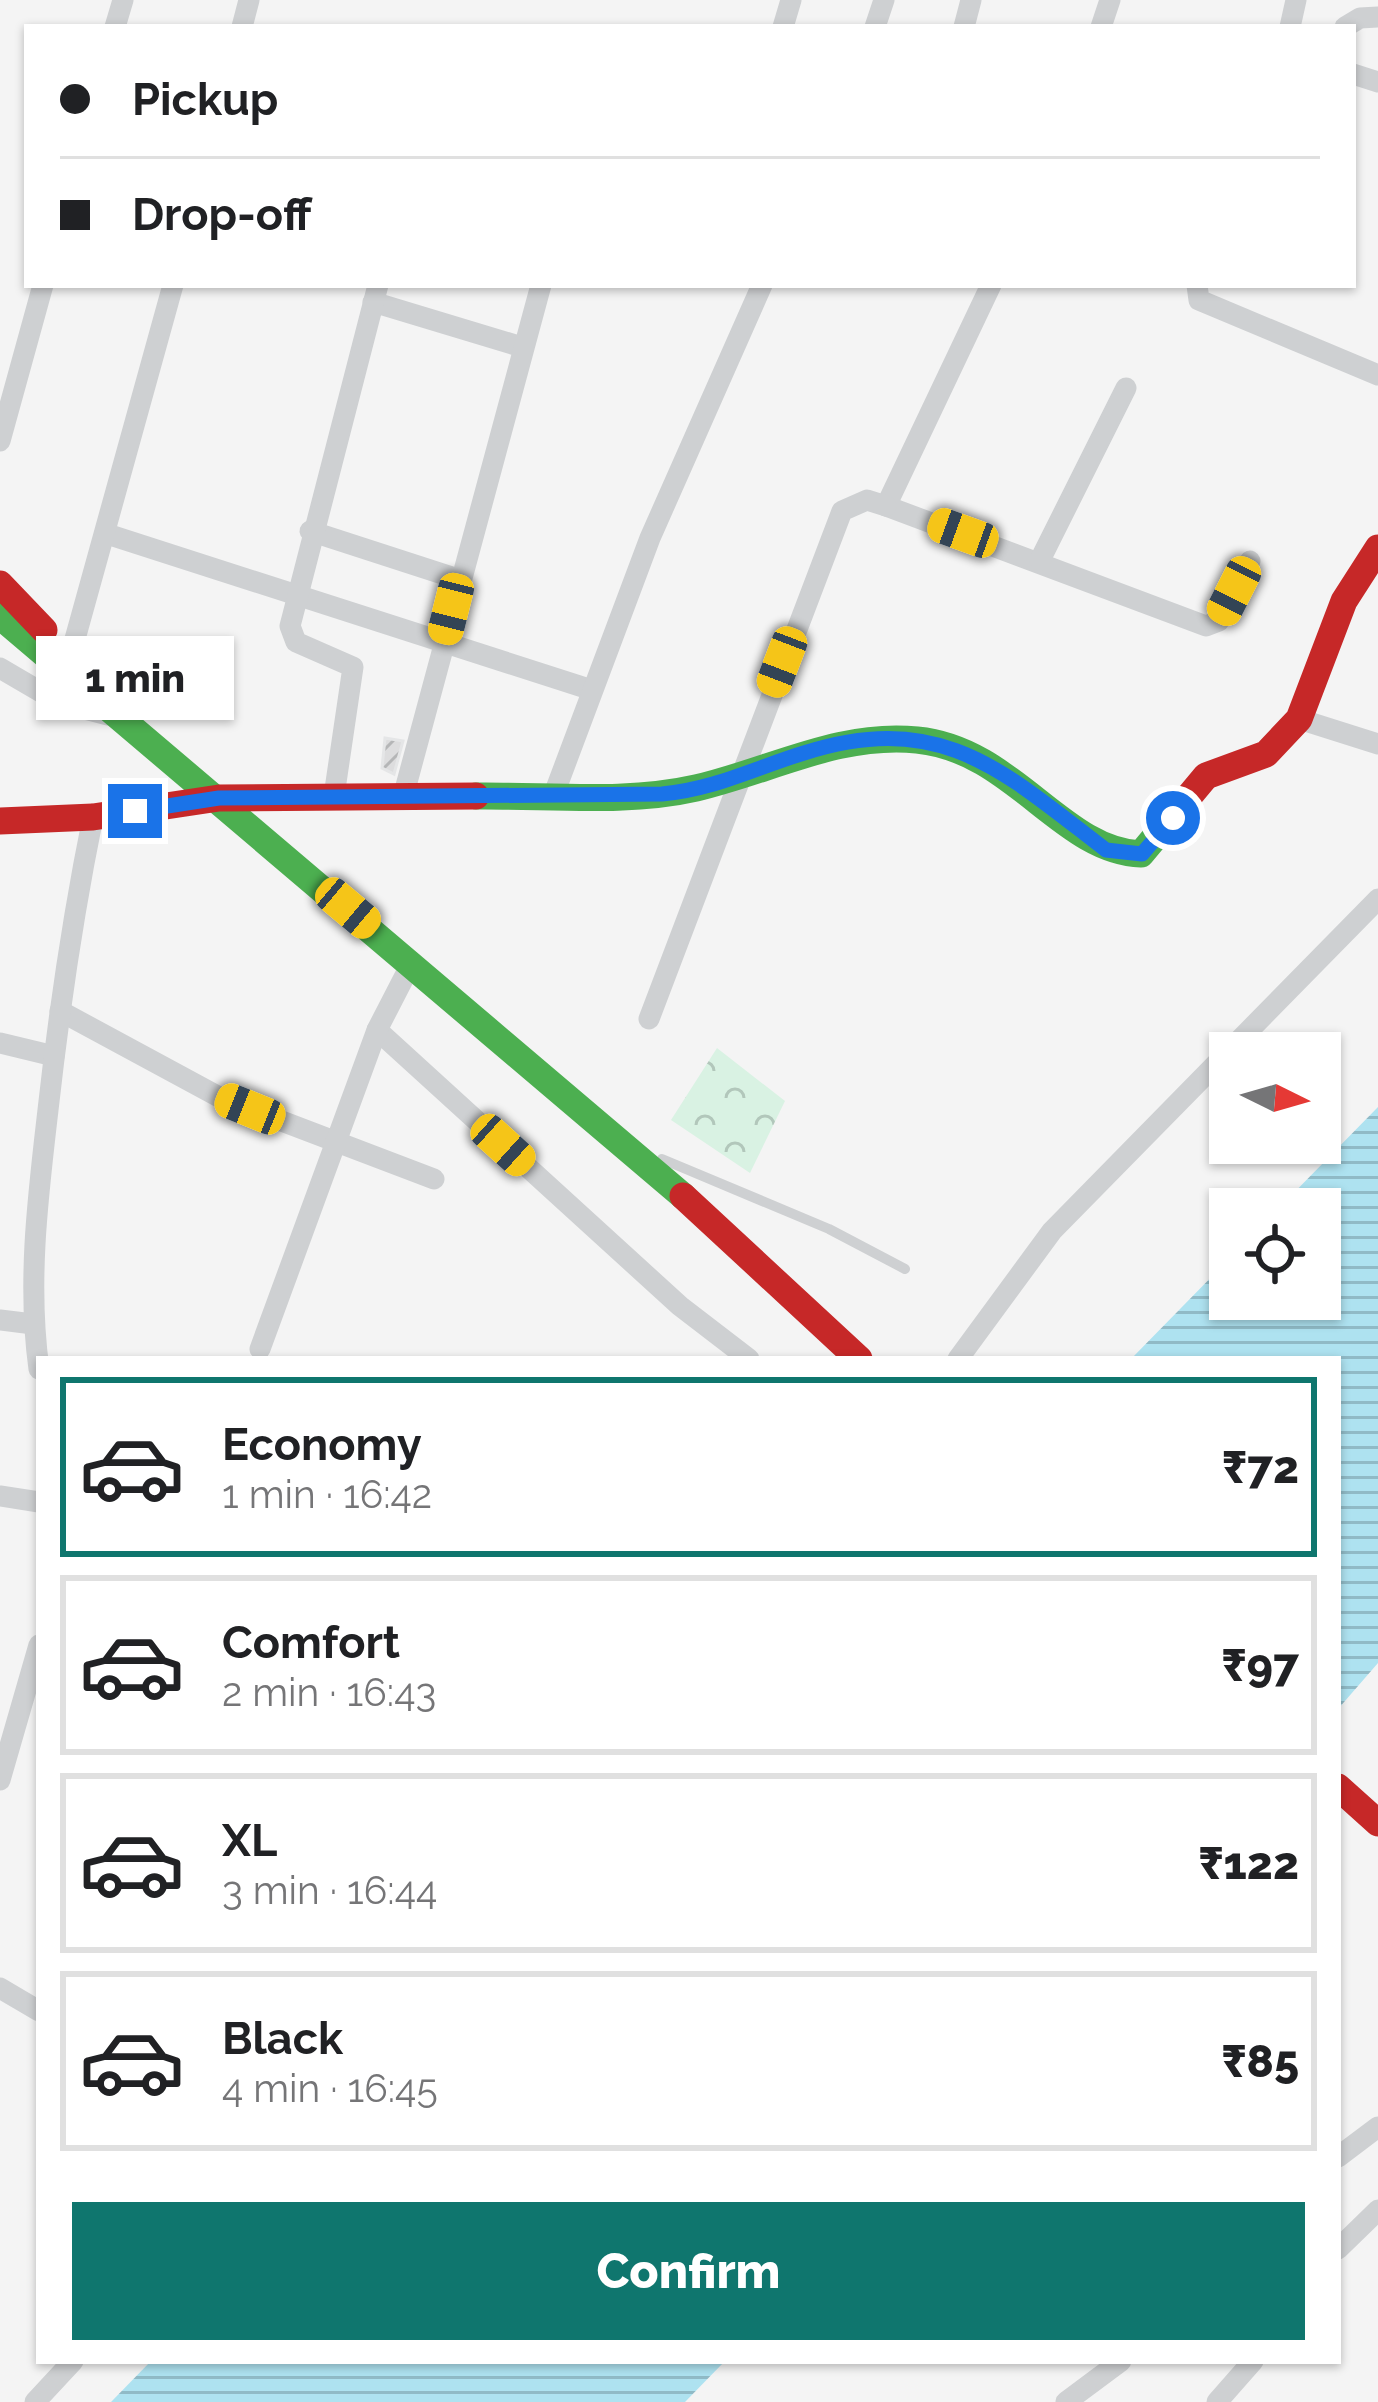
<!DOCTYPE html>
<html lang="en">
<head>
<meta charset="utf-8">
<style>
  body { margin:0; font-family:Raleway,sans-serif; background:#f2f2f2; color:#202124; height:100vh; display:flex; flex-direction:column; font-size:45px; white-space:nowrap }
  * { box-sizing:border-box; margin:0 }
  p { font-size:39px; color:#757577 }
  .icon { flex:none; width:66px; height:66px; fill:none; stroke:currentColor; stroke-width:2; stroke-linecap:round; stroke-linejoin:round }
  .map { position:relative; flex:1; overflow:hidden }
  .panel { position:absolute; left:36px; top:1356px; width:1305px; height:1008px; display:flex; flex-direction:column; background:#fff; border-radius:0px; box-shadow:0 3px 9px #0004 }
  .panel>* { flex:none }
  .guide { position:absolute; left:24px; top:24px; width:1332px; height:264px; border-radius:0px; box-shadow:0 3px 9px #0004; display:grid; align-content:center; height:264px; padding:0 36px; background:#fff }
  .needle { width:78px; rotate:95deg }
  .fabs { position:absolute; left:1209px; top:1032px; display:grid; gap:24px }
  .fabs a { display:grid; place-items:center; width:132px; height:132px; border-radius:0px; background:#fff; box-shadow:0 3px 9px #0004; font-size:60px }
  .end { position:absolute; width:54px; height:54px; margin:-27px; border:15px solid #1a73e8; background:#fff; box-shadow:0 0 0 6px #fff }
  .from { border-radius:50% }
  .bubble { position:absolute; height:84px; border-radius:0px; background:#fff; box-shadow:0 3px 9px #0004; font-size:39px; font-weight:800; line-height:84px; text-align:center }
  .car { position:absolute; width:36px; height:72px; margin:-36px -18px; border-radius:15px; box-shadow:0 0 9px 3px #0007; background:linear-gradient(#f5c518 24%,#345 0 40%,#f5c518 0 76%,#345 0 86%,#f5c518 0) }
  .guide b { display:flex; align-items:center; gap:42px; height:114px; font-size:45px }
  .guide b+b { border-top:3px solid #e0e0e0 }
  .guide i { width:30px; height:30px; background:#202124 }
  ul { padding:21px 0 0; list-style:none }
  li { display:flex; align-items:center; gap:36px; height:180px; margin:0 24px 18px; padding:0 12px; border:6px solid #e0e0e0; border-radius:0px }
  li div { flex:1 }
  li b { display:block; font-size:45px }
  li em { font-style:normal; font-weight:800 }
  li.on { border-color:#0f766e }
  li>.icon { width:108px; height:108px; stroke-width:1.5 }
  .cta { display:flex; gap:24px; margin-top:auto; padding:24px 36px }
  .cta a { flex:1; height:138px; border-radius:0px; background:#0f766e; color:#fff; font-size:48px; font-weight:800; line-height:138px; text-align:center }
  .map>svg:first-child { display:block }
  .park { fill:url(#park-crowns) }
  .water { fill:url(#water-rules) }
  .building { fill:url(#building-hatch); stroke:#e5e6e7; stroke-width:3 }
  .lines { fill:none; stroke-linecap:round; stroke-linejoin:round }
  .lane { stroke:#ced0d2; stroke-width:10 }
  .street { stroke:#ced0d2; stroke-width:21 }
  .fast { stroke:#4caf50; stroke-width:27 }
  .jam { stroke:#c62828; stroke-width:27 }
  .route { stroke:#1a73e8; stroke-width:15 }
</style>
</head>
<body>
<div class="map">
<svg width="1378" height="2402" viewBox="0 0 1378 2402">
  <defs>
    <pattern id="park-crowns" width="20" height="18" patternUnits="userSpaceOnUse" patternTransform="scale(3)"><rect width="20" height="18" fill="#d9f2e3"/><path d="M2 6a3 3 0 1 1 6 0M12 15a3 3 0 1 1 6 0" fill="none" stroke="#b2c7bb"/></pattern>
    <pattern id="water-rules" width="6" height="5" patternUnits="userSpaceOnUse" patternTransform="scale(3)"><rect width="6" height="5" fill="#aee2f0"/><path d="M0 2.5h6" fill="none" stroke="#90bac6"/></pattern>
    <pattern id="building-hatch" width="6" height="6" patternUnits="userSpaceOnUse" patternTransform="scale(3)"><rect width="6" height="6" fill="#ddddde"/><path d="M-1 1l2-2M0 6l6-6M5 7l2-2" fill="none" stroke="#b5b6b7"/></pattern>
  </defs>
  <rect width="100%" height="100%" fill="#f4f4f4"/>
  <!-- park -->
  <polygon class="park" points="717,1048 785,1101 750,1173 671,1120"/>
  <!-- water -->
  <g class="water">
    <polygon points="1378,1107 1378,1663 1338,1709 1338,1359 1131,1359 1230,1258 1230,1299 1320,1299 1320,1209 1278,1209"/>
    <polygon points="151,2361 725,2361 685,2402 111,2402"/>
  </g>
  <!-- building -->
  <polygon class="building" points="385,738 403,741 394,774 382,768"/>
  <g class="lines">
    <!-- lane -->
    <polyline class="lane" points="662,1159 829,1229 905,1269"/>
    <!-- street -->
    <g class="street">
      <polyline points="115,27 123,0"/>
      <polyline points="242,27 249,0"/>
      <polyline points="783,27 791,0"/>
      <polyline points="875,27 884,0"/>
      <polyline points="964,27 971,0"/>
      <polyline points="1101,27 1110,0"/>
      <polyline points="1290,27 1296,0"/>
      <polyline points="1345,27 1360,18 1378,17"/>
      <polyline points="1353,74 1378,82"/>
      <polyline points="991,285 886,506 1206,626 1219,621 1250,561"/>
      <polyline points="1197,285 1199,300 1378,375"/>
      <polyline points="373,302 522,347"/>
      <polyline points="0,441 43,285"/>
      <polyline points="310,531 458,579"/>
      <polyline points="107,534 592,690"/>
      <polyline points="1040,560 1126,388"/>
      <polyline points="70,657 173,285"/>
      <polyline points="0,668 58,702 108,715"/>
      <polyline points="1299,719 1378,744"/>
      <polyline points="554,794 650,538 762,285"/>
      <polyline points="334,796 353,667 296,642 290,626 378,285"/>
      <polyline points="403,797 541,285"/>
      <polyline points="60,1011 221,1098 434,1179"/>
      <polyline points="649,1019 842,511 867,500 886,506"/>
      <polyline points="377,1030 680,1306 749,1359"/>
      <polyline points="0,1043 54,1056"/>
      <polyline points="0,1320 33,1324"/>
      <polyline points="260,1349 377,1030 412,962"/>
      <polyline points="958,1359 1052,1231 1378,899"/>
      <path d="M39 1369C27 1283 38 1196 48 1110 59 1011 73 915 93 817"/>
      <polyline points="0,1496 39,1502"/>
      <polyline points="0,1780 39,1645"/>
      <polyline points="0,1988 39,2011"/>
      <polyline points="1338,2157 1378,2127"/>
      <polyline points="1338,2249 1378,2210"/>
      <polyline points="35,2402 73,2361"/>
      <polyline points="1066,2402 1121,2361"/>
      <polyline points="1217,2402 1253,2361"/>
    </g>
    <!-- fast -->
    <g class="fast">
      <polyline points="0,616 683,1196"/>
      <path d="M476 796C547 795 626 804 696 788 770 771 839 732 917 740 1013 749 1061 851 1141 854L1161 830"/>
    </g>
    <!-- jam -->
    <g class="jam">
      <polyline points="0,584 44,630"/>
      <polyline points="0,821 93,817 219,798 476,796"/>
      <polyline points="1161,830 1206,776 1266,754 1299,719 1344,601 1378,548"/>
      <polyline points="683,1196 859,1359"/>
      <polyline points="1338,1787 1378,1823"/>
    </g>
  </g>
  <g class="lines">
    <!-- route -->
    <path class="route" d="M135 811 219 798 662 794C715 789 755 768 804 753 942 709 1004 772 1106 850L1142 854 1173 818"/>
  </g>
</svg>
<div class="fabs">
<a><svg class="needle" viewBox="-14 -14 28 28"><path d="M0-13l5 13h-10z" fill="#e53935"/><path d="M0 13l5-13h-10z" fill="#757577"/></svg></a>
<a><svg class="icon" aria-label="locate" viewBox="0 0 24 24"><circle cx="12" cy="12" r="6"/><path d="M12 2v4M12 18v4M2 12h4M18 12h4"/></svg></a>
</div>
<i class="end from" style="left:1173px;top:818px"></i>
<i class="end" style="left:135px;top:811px"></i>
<div class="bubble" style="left:36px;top:636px;width:198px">1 min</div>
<i class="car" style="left:963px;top:533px;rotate:290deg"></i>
<i class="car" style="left:1234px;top:591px;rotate:207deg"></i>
<i class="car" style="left:451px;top:609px;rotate:194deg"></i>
<i class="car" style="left:782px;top:662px;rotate:201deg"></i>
<i class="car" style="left:348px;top:908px;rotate:130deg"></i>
<i class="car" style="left:250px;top:1109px;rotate:292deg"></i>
<i class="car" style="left:503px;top:1145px;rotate:132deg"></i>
<div class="guide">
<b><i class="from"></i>Pickup</b>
<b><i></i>Drop-off</b>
</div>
<section class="panel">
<ul>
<li class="on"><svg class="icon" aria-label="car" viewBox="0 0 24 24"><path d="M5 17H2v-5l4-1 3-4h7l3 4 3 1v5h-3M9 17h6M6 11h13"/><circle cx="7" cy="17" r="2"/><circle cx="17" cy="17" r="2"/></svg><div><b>Economy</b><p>1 min · 16:42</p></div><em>₹72</em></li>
<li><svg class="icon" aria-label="car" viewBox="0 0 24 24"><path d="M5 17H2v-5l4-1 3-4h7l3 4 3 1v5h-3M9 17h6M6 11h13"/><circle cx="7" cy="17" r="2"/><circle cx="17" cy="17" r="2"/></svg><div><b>Comfort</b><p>2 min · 16:43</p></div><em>₹97</em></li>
<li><svg class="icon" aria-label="car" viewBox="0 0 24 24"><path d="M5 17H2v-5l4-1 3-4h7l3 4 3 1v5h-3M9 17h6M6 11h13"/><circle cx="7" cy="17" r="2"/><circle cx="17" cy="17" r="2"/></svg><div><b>XL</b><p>3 min · 16:44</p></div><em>₹122</em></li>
<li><svg class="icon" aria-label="car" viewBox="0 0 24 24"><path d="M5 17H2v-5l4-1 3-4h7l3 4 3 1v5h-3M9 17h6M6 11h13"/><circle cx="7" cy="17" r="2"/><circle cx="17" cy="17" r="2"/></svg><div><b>Black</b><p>4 min · 16:45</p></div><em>₹85</em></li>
</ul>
<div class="cta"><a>Confirm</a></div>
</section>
</div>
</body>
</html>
